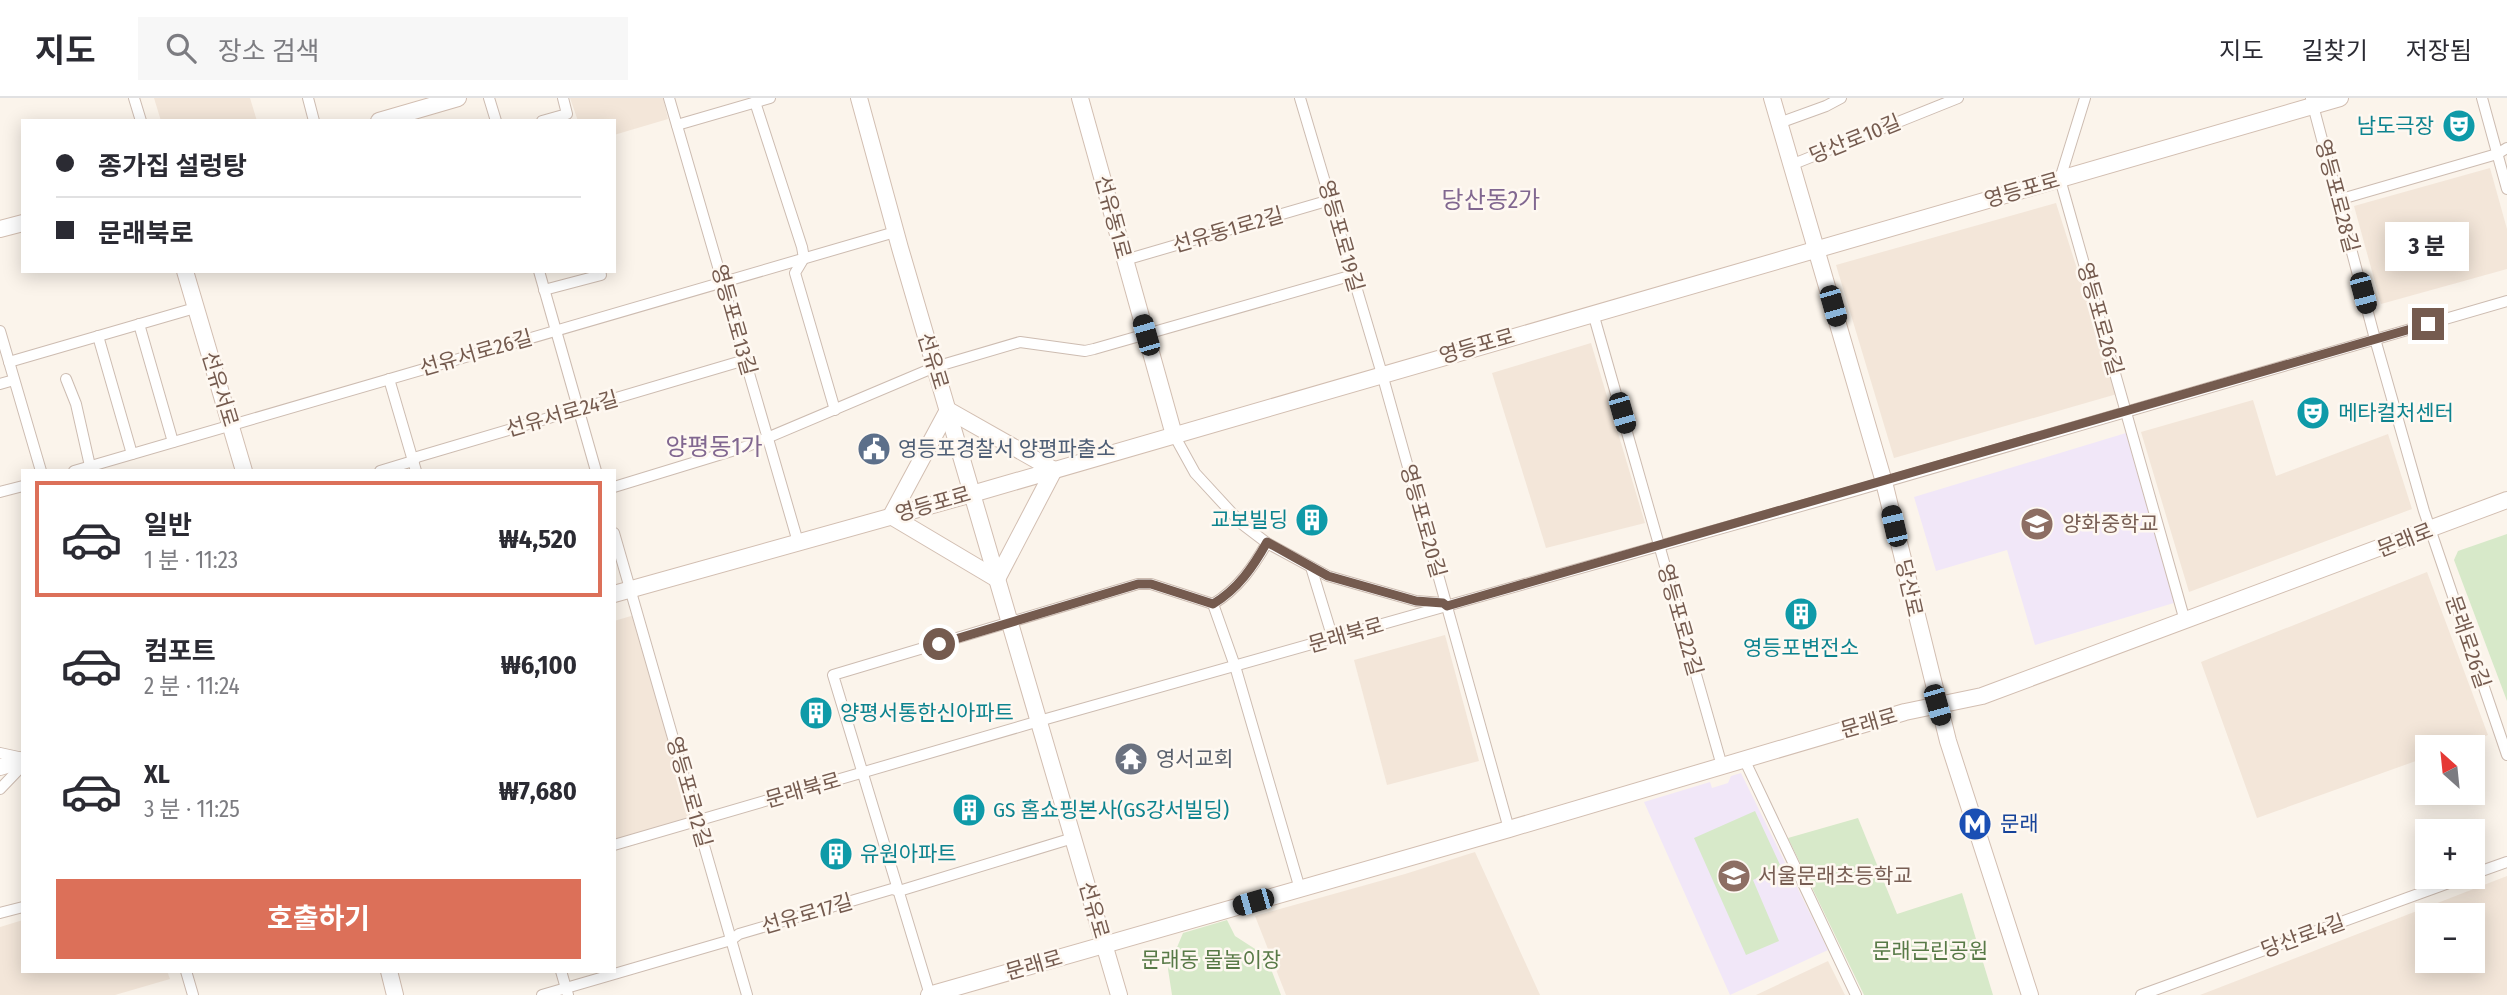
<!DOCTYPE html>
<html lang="ko">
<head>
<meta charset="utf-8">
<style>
  body { margin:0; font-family:"Fira Sans Condensed","Noto Sans KR",sans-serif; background:#f7f7f7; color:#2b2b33; height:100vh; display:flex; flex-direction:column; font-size:26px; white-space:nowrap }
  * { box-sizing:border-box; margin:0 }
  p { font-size:23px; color:#7c7c81 }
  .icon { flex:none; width:38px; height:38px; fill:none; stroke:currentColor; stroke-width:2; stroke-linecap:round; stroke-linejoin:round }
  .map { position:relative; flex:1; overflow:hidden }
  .drawer { position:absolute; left:21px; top:371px; width:595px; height:504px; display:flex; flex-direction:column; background:#fff; border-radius:0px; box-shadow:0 4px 18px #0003 }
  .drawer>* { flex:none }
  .hud { position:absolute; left:21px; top:21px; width:595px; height:154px; border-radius:0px; box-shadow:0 4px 18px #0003; display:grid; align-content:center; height:154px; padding:0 35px; background:#fff }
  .needle { width:46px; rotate:333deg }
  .controls { position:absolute; left:2415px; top:637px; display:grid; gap:14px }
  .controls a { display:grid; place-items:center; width:70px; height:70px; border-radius:0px; background:#fff; box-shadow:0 4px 18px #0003; font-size:35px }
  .end { position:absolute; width:32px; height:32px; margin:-16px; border:9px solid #755b4f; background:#fff; box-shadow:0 0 0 4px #fff }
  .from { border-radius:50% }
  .bubble { position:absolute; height:49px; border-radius:0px; background:#fff; box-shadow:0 4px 18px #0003; font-size:23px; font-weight:700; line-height:49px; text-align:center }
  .car { position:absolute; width:21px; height:42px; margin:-21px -10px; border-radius:9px; box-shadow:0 0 5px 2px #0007; background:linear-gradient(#222 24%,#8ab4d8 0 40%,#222 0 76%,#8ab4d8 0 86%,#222 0) }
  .hud b { display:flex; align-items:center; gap:24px; height:66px; font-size:26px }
  .hud b+b { border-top:2px solid #e1e1e2 }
  .hud i { width:18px; height:18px; background:#2b2b33 }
  ul { padding:12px 0 0; list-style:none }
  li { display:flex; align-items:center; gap:21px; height:116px; margin:0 14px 10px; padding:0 21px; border:4px solid transparent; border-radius:0px }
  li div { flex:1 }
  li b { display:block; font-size:26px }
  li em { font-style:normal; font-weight:700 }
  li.on { border-color:#dc7059 }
  li>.icon { width:63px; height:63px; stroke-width:1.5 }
  .action { display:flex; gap:14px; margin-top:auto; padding:14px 35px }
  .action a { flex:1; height:80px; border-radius:0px; background:#dc7059; color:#fff; font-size:28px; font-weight:700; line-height:80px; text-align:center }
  header { display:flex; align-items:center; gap:42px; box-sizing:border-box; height:98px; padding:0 35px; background:#fff; border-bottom:2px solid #e1e1e2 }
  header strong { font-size:33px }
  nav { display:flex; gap:38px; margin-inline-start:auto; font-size:24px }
  .search { width:490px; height:63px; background:#f7f7f7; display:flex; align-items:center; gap:18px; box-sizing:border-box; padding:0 24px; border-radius:0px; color:#7c7c81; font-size:26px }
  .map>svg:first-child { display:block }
  .residential { fill:#f3e6d9; fill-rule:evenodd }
  .education { fill:#f1e7f8 }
  .green { fill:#d7e9c9 }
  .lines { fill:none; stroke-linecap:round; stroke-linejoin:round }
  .street-casing { stroke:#cdbcb1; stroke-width:12 }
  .secondary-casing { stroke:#d2beb1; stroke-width:18 }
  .street { stroke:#fff; stroke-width:10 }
  .secondary { stroke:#fff; stroke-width:16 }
  .route { stroke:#755b4f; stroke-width:9 }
  .labels { text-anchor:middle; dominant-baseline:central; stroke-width:5; stroke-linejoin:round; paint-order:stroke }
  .culture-label { font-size:21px; fill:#0d838f; stroke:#fef8f1; text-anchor:start }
  .street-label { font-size:21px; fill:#755b4f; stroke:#fef8f1 }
  .service-label { font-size:21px; fill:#4e5e75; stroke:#fef8f1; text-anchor:start }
  .education-label { font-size:21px; fill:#785e54; stroke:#fef8f1; text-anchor:start }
  .worship-label { font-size:21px; fill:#5b616d; stroke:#fef8f1; text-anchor:start }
  .transit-label { font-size:21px; fill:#164399; stroke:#fef8f1; text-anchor:start }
  .park-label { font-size:21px; fill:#587a47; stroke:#fef8f1 }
  .quarter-label { font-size:24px; fill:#816790; stroke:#fef8f1 }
</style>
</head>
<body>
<header>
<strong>지도</strong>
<div class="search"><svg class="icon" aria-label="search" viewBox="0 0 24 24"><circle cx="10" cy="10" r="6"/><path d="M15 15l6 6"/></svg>장소 검색</div>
<nav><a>지도</a><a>길찾기</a><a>저장됨</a></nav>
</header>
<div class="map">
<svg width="2507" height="897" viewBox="0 0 2507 897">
  <rect width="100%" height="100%" fill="#fbf4eb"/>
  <!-- residential -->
  <g class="residential">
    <polygon points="154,0 250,0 257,23 161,23"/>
    <polygon points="570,0 663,0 668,21 614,37 614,23 578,23"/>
    <polygon points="2490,70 2507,131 2507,171 2381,206 2354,108"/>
    <polygon points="2056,105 2117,296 1894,360 1836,167"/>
    <polygon points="1591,245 1645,425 1546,450 1492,275"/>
    <polygon points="2253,302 2276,378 2388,336 2412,411 2189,494 2141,334"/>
    <polygon points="2427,474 2488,637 2455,649 2427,649 2427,659 2257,720 2201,564"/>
    <polygon points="638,516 693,724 614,746 614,523"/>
    <polygon points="1445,537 1479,663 1387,687 1354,562"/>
    <polygon points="1475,754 1540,897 1286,897 1255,818 1405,776"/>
    <path d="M2507 778V897H2200ZM2427 817H2473V863H2427Z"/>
    <polygon points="23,822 23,873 167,873 170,881 115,897 0,897 0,829"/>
    <polygon points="1828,863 1845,897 1756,897"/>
  </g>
  <!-- education -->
  <g class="education">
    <polygon points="2126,335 2177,504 2035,547 2007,452 1936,473 1914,399"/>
    <polygon points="1741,675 1828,852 1730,897 1644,704 1710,684 1712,690 1728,685 1731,678"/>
  </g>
  <!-- green -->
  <g class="green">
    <polygon points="2507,436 2507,603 2454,462 2458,453"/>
    <polygon points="1755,713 1781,769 1753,782 1779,843 1746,857 1694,740"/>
    <polygon points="1858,720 1897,816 1962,795 1993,897 1864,897 1788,740"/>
    <polygon points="1227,822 1235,838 1266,858 1281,897 1172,897 1168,871 1183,835"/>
  </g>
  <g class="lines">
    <defs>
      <g id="street">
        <polyline points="134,0 141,23"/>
        <polyline points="308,0 314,23"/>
        <polyline points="489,0 496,23"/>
        <polyline points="669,0 798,444"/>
        <polyline points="1300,0 1382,276 1509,731"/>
        <polyline points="2085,0 2060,81 2185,523"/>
        <polyline points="2311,0 2375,241 2424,413 2507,657"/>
        <polyline points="2482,0 2507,91"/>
        <polyline points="755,4 802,149 804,160 795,175 835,312"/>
        <polyline points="542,23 567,16 563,0"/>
        <polyline points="1779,25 1826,8 1841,0"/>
        <polyline points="677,27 770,0"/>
        <polyline points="1791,67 1958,0"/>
        <polyline points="2338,102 2497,56 2507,50"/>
        <polyline points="1125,162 1330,102"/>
        <polyline points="539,173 596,373"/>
        <polyline points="544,192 601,177"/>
        <polyline points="1593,215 1722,668"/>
        <polyline points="139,226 173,344"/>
        <polyline points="0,233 41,373"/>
        <polyline points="98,238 132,356"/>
        <polyline points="9,264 195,210"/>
        <polyline points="66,281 76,306 90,368"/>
        <polyline points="389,281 416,373"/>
        <polyline points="0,286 14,282"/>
        <polyline points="1174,337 1195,375 1242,426 1267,445 1328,478 1416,503 1443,505 1446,508"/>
        <polyline points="74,373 895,134"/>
        <polyline points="380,373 413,363 417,359 745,262"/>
        <polyline points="614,389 748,348 935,269 1020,244 1085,253 1094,251 1353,177"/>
        <polyline points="0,394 23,388"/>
        <polyline points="614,435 747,897"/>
        <polyline points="1311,469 1333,541"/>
        <polyline points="1213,506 1235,568 1300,791"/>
        <path d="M1213 506C1238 491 1253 469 1267 445"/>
        <polyline points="0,655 23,660"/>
        <polyline points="1744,661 1856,897"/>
        <polyline points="0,691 23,667"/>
        <polyline points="614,747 1039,623 1854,393 2507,203"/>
        <polyline points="2473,776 2507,764"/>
        <polyline points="0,815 23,809"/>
        <polyline points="186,873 193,897"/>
        <polyline points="561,873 568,897"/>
        <polyline points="542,897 731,842 739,836 892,791 899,793 1073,740"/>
        <polyline points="930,897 833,577 1138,486 1151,486 1213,506"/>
        <polyline points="2141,897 2465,779"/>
      </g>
      <g id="secondary">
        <polyline points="859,0 900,150 1119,897"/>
        <polyline points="1080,0 1174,337"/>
        <polyline points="1772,0 1884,384 1948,643 2030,897"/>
        <polyline points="379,23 458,0"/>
        <polyline points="0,131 23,125"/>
        <polyline points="185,173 244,373"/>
        <polygon points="948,312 1054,372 997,481 891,418"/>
        <polyline points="614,496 972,396 2340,0"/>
        <polyline points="0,669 23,662"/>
        <polyline points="389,873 395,897"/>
        <polyline points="929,897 1509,731 1905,614 1982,598 2507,402"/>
      </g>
    </defs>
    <!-- street casing -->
    <use href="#street" class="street-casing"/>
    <!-- secondary casing -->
    <use href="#secondary" class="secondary-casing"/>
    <!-- street -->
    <use href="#street" class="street"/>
    <!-- secondary -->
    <use href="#secondary" class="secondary"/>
  </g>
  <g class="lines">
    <!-- route -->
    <path class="route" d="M939 546 1138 486H1151L1213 506C1238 491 1253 469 1267 444L1328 478 1416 503 1443 505 1447 508 2428 226"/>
  </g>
  <!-- icons -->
  <defs>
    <symbol id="theatre-disc" viewBox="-11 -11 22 22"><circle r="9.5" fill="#0f9aa8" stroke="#fef8f1"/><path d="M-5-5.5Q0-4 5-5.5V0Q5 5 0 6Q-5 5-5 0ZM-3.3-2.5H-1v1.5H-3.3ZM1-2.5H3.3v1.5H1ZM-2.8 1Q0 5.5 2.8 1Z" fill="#fff"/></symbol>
    <symbol id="civic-disc" viewBox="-11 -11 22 22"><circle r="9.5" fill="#5c6f8a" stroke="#fef8f1"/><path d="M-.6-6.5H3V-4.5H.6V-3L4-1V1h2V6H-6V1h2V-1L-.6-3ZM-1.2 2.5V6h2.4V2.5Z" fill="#fff"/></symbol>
    <symbol id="building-disc" viewBox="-11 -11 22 22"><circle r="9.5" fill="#0f9aa8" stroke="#fef8f1"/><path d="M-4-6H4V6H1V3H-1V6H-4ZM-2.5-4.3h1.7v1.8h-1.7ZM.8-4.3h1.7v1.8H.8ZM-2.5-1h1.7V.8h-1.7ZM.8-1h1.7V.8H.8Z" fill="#fff"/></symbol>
    <symbol id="school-disc" viewBox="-11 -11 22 22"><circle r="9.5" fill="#8d6e63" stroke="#fef8f1"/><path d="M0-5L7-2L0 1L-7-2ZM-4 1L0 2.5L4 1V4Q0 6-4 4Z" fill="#fff"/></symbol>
    <symbol id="temple-disc" viewBox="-11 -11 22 22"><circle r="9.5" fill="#6b7280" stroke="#fef8f1"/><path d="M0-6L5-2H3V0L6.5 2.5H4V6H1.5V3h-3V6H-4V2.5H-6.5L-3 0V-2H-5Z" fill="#fff"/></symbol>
    <symbol id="metro-disc" viewBox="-11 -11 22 22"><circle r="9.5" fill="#1a4fb4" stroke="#fef8f1"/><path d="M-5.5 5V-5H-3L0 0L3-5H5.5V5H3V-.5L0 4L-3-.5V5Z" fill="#fff"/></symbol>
  </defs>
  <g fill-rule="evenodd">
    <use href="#theatre-disc" x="2440" y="9" width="38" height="38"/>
    <use href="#theatre-disc" x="2294" y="296" width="38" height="38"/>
    <use href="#civic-disc" x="855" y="332" width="38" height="38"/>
    <use href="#building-disc" x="1293" y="403" width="38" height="38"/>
    <use href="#school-disc" x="2018" y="407" width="38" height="38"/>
    <use href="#building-disc" x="1782" y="497" width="38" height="38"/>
    <use href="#building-disc" x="797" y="596" width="38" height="38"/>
    <use href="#temple-disc" x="1112" y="642" width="38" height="38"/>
    <use href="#building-disc" x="950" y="693" width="38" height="38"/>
    <use href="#metro-disc" x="1956" y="707" width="38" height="38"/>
    <use href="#building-disc" x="817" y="737" width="38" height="38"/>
    <use href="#school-disc" x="1715" y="759" width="38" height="38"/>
  </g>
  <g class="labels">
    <!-- culture labels -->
    <g class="culture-label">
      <text x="2434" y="28" text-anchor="end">남도극장</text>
      <text x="2338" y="315">메타컬처센터</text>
      <text x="1288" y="422" text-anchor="end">교보빌딩</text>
      <text x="1801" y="550" text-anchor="middle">영등포변전소</text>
      <text x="840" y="615">양평서통한신아파트</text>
      <text x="993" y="712">GS 홈쇼핑본사(GS강서빌딩)</text>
      <text x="860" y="756">유원아파트</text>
    </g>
    <!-- street labels -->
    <g class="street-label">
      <text transform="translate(1855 41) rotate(-22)">당산로10길</text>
      <text transform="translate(2022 92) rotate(-16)">영등포로</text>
      <text transform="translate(2337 98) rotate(75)">영등포로28길</text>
      <text transform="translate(1113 119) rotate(75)">선유동1로</text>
      <text transform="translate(1228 132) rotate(-16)">선유동1로2길</text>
      <text transform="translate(1341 138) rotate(74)">영등포로19길</text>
      <text transform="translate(2100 221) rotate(74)">영등포로26길</text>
      <text transform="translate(734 222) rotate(74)">영등포로13길</text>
      <text transform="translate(1477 248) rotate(-16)">영등포로</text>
      <text transform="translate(476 255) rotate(-16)">선유서로26길</text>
      <text transform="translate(933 263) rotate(73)">선유로</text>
      <text transform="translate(220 291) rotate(73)">선유서로</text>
      <text transform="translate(562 316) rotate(-16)">선유서로24길</text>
      <text transform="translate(933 406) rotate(-16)">영등포로</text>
      <text transform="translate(1423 423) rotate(74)">영등포로20길</text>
      <text transform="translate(2405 442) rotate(-21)">문래로</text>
      <text transform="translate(1909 490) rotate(77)">당산로</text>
      <text transform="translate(1680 522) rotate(74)">영등포로22길</text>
      <text transform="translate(1346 537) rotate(-16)">문래북로</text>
      <text transform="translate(2468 544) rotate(71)">문래로26길</text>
      <text transform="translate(1869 625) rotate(-16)">문래로</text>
      <text transform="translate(803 692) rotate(-16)">문래북로</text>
      <text transform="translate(689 694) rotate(74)">영등포로12길</text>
      <text transform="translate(1094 812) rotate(74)">선유로</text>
      <text transform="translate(807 816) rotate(-16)">선유로17길</text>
      <text transform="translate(2303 838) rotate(-20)">당산로4길</text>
      <text transform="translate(1034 867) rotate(-16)">문래로</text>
    </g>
    <!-- service labels -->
    <g class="service-label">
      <text x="898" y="351">영등포경찰서 양평파출소</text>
    </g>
    <!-- education labels -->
    <g class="education-label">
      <text x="2062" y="426">양화중학교</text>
      <text x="1758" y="778">서울문래초등학교</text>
    </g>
    <!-- worship labels -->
    <g class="worship-label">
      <text x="1156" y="661">영서교회</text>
    </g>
    <!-- transit labels -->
    <g class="transit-label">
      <text x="2000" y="726">문래</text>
    </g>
    <!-- park labels -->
    <g class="park-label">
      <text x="1930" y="853">문래근린공원</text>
      <text x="1211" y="862">문래동 물놀이장</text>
    </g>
    <!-- quarter labels -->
    <g class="quarter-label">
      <text x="1491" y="102">당산동2가</text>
      <text x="714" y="349">양평동1가</text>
    </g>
  </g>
</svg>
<div class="controls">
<a><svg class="needle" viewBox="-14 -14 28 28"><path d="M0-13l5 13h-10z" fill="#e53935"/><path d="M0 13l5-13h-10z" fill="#7c7c81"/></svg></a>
<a>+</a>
<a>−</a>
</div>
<i class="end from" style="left:939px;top:546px"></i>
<i class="end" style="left:2428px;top:226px"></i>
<div class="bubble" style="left:2385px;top:124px;width:84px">3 분</div>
<i class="car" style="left:2363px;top:195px;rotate:165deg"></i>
<i class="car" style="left:1833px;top:208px;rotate:164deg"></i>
<i class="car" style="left:1146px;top:237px;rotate:344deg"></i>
<i class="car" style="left:1622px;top:315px;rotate:164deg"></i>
<i class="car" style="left:1894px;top:428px;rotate:347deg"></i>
<i class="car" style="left:1937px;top:607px;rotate:164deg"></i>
<i class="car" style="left:1253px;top:804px;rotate:254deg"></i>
<div class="hud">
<b><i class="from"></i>종가집 설렁탕</b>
<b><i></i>문래북로</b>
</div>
<section class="drawer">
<ul>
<li class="on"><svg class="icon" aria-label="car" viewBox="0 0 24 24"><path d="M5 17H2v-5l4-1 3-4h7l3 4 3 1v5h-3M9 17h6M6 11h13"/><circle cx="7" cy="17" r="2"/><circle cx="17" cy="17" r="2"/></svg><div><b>일반</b><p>1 분 · 11:23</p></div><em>₩4,520</em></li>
<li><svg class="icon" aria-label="car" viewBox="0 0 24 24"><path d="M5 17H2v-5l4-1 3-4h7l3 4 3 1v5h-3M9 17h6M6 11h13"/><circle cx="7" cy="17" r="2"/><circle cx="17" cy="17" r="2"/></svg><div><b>컴포트</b><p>2 분 · 11:24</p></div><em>₩6,100</em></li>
<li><svg class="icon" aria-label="car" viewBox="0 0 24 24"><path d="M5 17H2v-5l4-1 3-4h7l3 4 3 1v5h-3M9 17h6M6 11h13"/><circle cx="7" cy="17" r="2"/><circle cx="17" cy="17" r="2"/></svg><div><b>XL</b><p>3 분 · 11:25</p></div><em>₩7,680</em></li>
</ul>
<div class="action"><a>호출하기</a></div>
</section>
</div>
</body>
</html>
